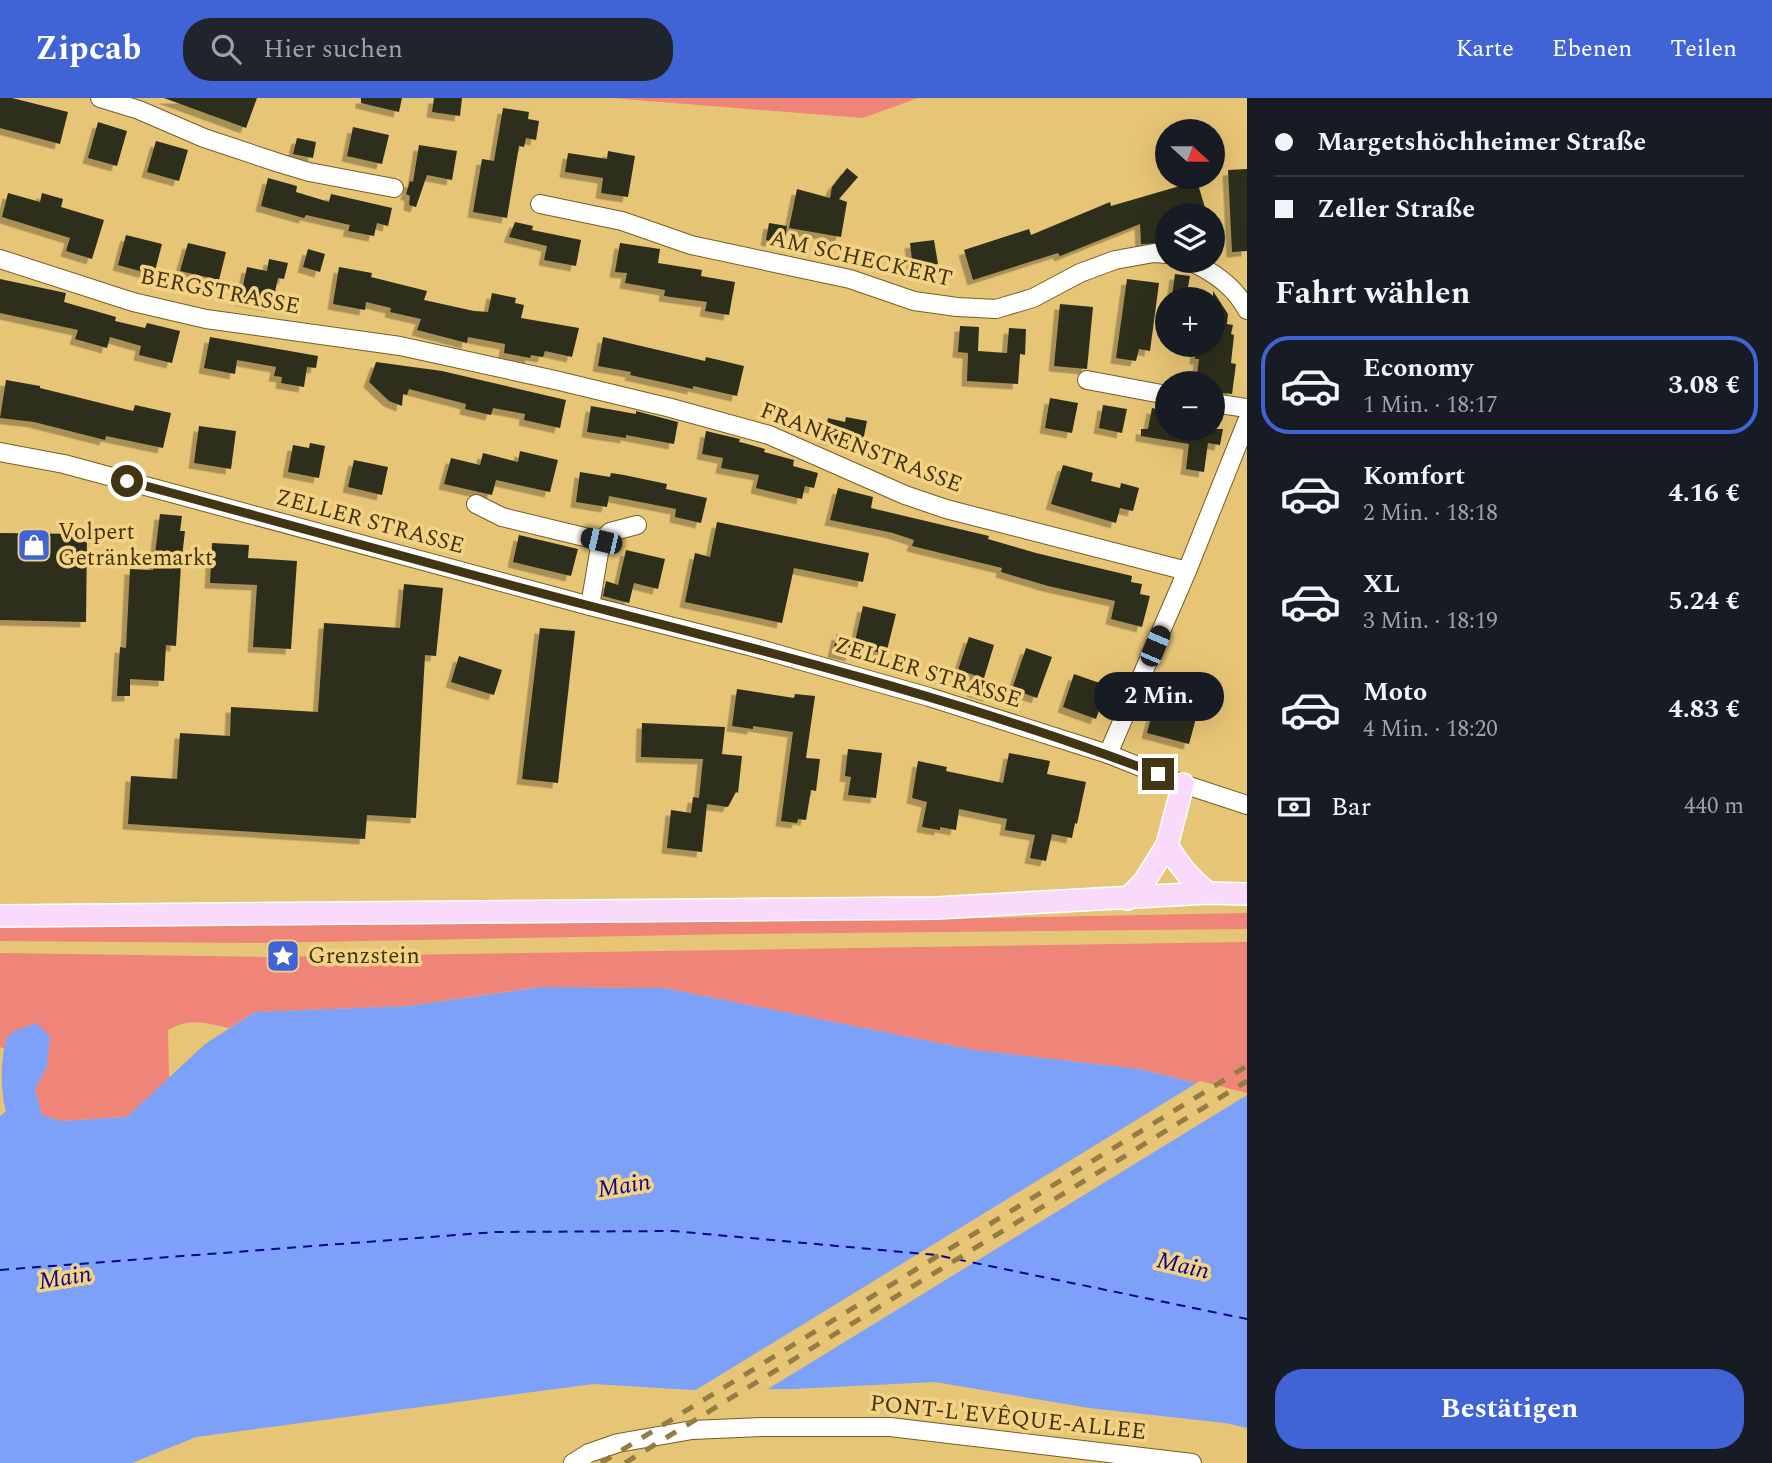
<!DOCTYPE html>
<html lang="de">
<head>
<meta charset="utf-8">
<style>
  body { margin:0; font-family:Spectral,serif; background:#20242c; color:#f1f3f6; height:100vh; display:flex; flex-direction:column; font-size:26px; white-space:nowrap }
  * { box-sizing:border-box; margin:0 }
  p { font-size:23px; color:#9ea1a6 }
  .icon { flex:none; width:38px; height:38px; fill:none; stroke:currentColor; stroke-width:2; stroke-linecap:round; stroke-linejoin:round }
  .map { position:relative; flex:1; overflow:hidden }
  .panel { display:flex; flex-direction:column; background:#171b24; width:525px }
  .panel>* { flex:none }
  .banner { display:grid; align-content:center; height:154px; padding:0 28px; background:#171b24 }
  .needle { width:46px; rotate:111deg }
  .buttons { position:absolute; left:1155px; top:21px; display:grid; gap:14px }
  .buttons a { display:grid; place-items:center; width:70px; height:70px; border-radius:50%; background:#171b24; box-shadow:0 7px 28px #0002; font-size:35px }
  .end { position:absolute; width:32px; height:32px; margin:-16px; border:9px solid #423513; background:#fff; box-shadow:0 0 0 4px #fff }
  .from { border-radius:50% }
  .bubble { position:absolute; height:49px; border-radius:24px; background:#171b24; box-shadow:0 7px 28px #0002; font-size:23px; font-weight:700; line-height:49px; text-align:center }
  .car { position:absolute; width:21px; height:42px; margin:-21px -10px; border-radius:9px; box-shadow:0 0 5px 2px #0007; background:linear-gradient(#222 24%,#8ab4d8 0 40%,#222 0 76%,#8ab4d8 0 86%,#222 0) }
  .banner b { display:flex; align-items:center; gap:24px; height:66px; font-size:26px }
  .banner b+b { border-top:2px solid #363941 }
  .banner i { width:18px; height:18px; background:#f1f3f6 }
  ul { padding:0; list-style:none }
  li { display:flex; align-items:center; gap:21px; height:98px; margin:0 14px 10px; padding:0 14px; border:4px solid transparent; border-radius:28px }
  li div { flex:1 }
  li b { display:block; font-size:26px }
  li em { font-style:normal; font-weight:700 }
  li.on { border-color:#4064d6 }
  li>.icon { width:63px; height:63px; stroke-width:1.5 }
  h2 { padding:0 28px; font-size:32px; line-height:84px }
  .pay { display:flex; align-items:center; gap:18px; height:77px; padding:0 28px; font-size:26px }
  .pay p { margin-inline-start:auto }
  .primary-button { display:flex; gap:14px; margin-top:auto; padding:14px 28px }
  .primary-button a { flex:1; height:80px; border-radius:28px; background:#4064d6; color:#fff; font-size:28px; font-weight:700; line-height:80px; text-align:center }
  header { display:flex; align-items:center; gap:42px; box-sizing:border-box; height:98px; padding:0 35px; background:#4064d6; color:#fff }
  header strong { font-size:33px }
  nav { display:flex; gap:38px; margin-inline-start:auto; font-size:24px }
  .search { width:490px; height:63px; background:#20242c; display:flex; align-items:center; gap:18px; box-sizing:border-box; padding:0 24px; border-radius:28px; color:#9ea1a6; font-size:26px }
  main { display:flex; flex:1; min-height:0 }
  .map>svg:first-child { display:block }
  .green { fill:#ef8479 }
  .water { fill:#7da0f8 }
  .pier { fill:#e7c576 }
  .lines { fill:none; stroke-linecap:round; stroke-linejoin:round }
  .ferry { stroke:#0c038f; stroke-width:2; stroke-dasharray:9 7; stroke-linecap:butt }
  .building { fill:#2f2f1a; filter:url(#shadow) }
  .minor-casing { stroke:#765e21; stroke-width:20 }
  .major-casing { stroke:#fff; stroke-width:24 }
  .minor { stroke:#fff; stroke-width:18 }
  .major { stroke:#fadafa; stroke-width:21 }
  .rail { stroke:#947d44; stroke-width:5; stroke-dasharray:12 12; stroke-linecap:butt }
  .route { stroke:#423513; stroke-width:9 }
  .labels { text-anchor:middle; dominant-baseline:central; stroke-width:7; stroke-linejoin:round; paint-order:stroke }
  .street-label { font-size:23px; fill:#423513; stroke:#f4d283 }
  .poi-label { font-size:23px; fill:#423513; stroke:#f4d283; text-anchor:start }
  .water-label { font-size:24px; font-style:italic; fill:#0c038f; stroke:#f4d283 }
</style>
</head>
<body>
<header>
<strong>Zipcab</strong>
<div class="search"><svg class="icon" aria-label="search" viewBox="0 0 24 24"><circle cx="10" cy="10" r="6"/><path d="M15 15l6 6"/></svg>Hier suchen</div>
<nav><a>Karte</a><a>Ebenen</a><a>Teilen</a></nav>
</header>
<main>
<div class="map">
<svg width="1247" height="1365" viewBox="0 0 1247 1365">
  <defs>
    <filter id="shadow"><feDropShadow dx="-5.5" dy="5.5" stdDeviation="0" flood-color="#0004"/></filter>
  </defs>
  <rect width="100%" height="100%" fill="#e7c576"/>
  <!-- green -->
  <g class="green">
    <polygon points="611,0 918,0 863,20"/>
    <polygon points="1247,815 1247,831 737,836 258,845 0,843 0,827 933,821"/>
    <path d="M1247 844V998L1140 971 974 952 664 890 540 889 408 908 255 914 229 930C206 925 189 919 168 932L169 980 127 1019 61 1023 42 1017 35 991 47 968 0 949V855L265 859Z"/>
  </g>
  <!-- water -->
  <path class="water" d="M541 889 664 890 974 952 1140 971 1247 998V1330L1225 1325 1089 1310 935 1284 793 1291 693 1292 593 1286 196 1339 132 1365H0V1018L6 1013C0 995 0 950 9 937 16 931 28 929 36 925L50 938 47 968 35 991 42 1017 61 1023 127 1019 205 946 255 914 408 908Z"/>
  <!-- pier -->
  <polygon class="pier" points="1200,983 1247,995 1247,997 763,1294 691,1295"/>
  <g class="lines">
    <!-- ferry -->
    <polyline class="ferry" points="0,1172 496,1134 673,1133 936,1157 1247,1221"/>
  </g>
  <!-- building -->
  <g class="building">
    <polygon points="0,0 12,0 68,14 60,46 0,30"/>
    <polygon points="164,0 257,0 246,30"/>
    <polygon points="361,0 402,0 399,14 361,5"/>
    <polygon points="434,0 462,0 460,18 432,14"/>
    <polygon points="503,10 529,14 528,21 539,23 536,42 526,40 524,49 519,48 507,120 473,114 482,61 494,63"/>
    <polygon points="98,24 127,33 117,68 88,60"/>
    <polygon points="353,29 389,37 382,66 347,58"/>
    <polygon points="297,40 316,44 313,60 293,56"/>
    <polygon points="156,43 188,52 179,83 147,74"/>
    <polygon points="419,47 457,53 452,82 427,77 416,109 409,107 410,98 406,96 410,83 413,84"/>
    <polygon points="608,53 635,58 628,99 601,95 603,80 565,74 568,55 607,61"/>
    <polygon points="847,70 858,79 839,101 847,104 841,139 789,130 797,91 830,100 832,89"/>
    <polygon points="1247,71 1247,153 1232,154 1228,72"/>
    <polygon points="268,80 297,88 296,94 329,104 331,96 392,110 388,128 377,125 374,138 348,133 350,127 306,117 304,120 261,108"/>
    <polygon points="1197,83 1206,113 1191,117 1167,117 1167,145 1141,146 1140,126 1060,158 1058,155 973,182 964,152 1029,131 1031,137 1110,104 1111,108"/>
    <polygon points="8,95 40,104 42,95 63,101 61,109 104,122 92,161 66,153 70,140 2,119"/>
    <polygon points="515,124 533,128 532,132 581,142 576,168 544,162 547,148 509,139"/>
    <polygon points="769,125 787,128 784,146 766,142"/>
    <polygon points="126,137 162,146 154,177 118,167"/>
    <polygon points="934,142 938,166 913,170 910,145"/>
    <polygon points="188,145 226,154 219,182 180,173"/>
    <polygon points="620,145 660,151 658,165 702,172 701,178 735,184 729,217 705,213 707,204 664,198 665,192 625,185 627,175 615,174"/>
    <polygon points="308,151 325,156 320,174 303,169"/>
    <polygon points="269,161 288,165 284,181 278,180 272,208 240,202 247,169 267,173"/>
    <polygon points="339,169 372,175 371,179 427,193 424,202 474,213 488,214 492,195 516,200 515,205 524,207 521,220 579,230 572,259 545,253 543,259 531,257 530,260 504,255 505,246 468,239 467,245 417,232 421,221 390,214 391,210 366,204 365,212 333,206"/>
    <polygon points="1175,176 1190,178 1186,200 1172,198"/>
    <polygon points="0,181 66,195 64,204 116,219 115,223 145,230 147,225 180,233 172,265 139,257 141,248 110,239 107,250 75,241 78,232 0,215"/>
    <polygon points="1127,181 1159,185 1150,253 1139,251 1136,263 1116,260"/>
    <polygon points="1213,193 1228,216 1227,226 1233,227 1231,236 1234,237 1231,265 1236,266 1232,296 1213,294 1213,285 1196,285 1199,261 1195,261 1196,247 1213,247"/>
    <polygon points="1060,206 1093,209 1087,271 1054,268"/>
    <polygon points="960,228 979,229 978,253 1007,255 1009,230 1026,231 1025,257 1020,256 1018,286 967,283 968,255 958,254"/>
    <polygon points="210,239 318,258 316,270 307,269 304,289 281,285 282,279 274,278 276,269 237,262 235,276 204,270"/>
    <polygon points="603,239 705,263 706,259 744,268 737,298 693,288 693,291 630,277 631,274 598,268"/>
    <polygon points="376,264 442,273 566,302 560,330 524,322 525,316 493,310 491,317 465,311 466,306 409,291 407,297 403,296 402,308 389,303 369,284"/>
    <polygon points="6,282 40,288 40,290 133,313 135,307 171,315 163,350 106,338 105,342 34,324 0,320"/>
    <polygon points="1050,300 1078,305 1072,335 1045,330"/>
    <polygon points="1103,307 1127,311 1122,335 1099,330"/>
    <polygon points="591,308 636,316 636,313 678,324 674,346 626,337 626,340 587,334"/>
    <polygon points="1152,310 1167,313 1167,331 1223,331 1220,347 1208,345 1204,374 1186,371 1189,346 1141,338 1141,331 1148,331"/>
    <polygon points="846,319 867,323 862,348 824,340 828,320 845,324"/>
    <polygon points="199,328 236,333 231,371 194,365"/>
    <polygon points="706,333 740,341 739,344 744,345 765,351 764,354 794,362 793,368 818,375 814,390 805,388 802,401 756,390 759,377 721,370 723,360 702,356"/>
    <polygon points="310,345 325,348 319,380 288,374 293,347 309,350"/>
    <polygon points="520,353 558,362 550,394 496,382 492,397 444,386 451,360 480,367 483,355 518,364"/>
    <polygon points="354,362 388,369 382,397 348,389"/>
    <polygon points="1063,367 1093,375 1091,383 1120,390 1121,385 1139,390 1133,413 1120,410 1116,425 1051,406"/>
    <polygon points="580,374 610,379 611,375 624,377 667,386 666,391 707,400 701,425 675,419 676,411 609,398 607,409 576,404"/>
    <polygon points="838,390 873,399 871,410 989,438 988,441 1036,455 1132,478 1131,484 1142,486 1140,496 1150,498 1142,529 1111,521 1115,503 1048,488 1001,474 1002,470 912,448 914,442 893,435 830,422"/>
    <polygon points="160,416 182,418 180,433 185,433 181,467 176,548 166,547 164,583 130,581 130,598 117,598 120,549 126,550 130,471 153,472"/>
    <polygon points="717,424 869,455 863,484 794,470 782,525 685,504 695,455 710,459"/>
    <polygon points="0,435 87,436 86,524 0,522"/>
    <polygon points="519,437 578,451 571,478 513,464"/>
    <polygon points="212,445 249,447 248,460 297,463 291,551 253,549 257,487 210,485"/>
    <polygon points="626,452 665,461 658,491 634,485 629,505 603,498 606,483 618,487"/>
    <polygon points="404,486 443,490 436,558 425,557 416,720 367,717 365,741 128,726 131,678 177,681 180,635 230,638 231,609 318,614 324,525 400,530"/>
    <polygon points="863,508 896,516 886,556 854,548"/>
    <polygon points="540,530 575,533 558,685 522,681"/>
    <polygon points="837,536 855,541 851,558 833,554"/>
    <polygon points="969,539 994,547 984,580 958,572"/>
    <polygon points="1026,550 1052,559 1037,600 1012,591"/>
    <polygon points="459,558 502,572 494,597 451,584"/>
    <polygon points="1074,576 1108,588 1096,621 1063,609"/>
    <polygon points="976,580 993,586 989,598 972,593"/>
    <polygon points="737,591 794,600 795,596 815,598 806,660 820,661 816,693 811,692 806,722 798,721 797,725 781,723 793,634 753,628 753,631 732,628"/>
    <polygon points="1156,601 1198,613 1189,646 1147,635"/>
    <polygon points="642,625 725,629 722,656 742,658 738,695 736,694 728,709 707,706 702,754 667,750 671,712 691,715 693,699 699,700 703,661 641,659"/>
    <polygon points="848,651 882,655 876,700 848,697 851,679 845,678"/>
    <polygon points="1009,655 1050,663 1047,676 1086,684 1077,726 1075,725 1072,740 1052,736 1046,763 1030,760 1035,737 1005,732 1007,721 959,711 956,732 940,729 940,732 922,729 927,704 912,700 918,663 947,669 946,673 1003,685"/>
  </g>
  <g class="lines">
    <defs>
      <g id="minor">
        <polyline points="100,0 139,12 204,40 279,65 309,74 394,90"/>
        <polyline points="540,106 622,123 691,147 850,181 914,203 957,209 996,211 1033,200 1080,175 1115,162 1154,155 1167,156"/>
        <polyline points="0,161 133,204 206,221 400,248 555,282 671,310 769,337 905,397 946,411 1187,473"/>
        <path d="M1189 163C1212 173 1235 189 1247 212"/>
        <polyline points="1087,282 1167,297"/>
        <polyline points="1213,305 1247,310"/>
        <polyline points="0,354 64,366 590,508 749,548 929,599 1108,656 1183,686 1247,707"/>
        <polyline points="476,406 502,419 601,443"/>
        <polyline points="590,508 601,443 610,434 637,427"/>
        <polyline points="1108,656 1187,473 1247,323"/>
        <polyline points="573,1365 589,1355 618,1345 692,1332 762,1329 890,1329 1192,1365"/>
      </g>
      <g id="major">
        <path d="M1167 747C1178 767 1190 781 1208 795"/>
        <polyline points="1127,801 1144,784 1167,747 1183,686"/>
        <polyline points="0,818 936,810 1208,795 1247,796"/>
      </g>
    </defs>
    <!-- minor casing -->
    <use href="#minor" class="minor-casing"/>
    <!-- major casing -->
    <use href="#major" class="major-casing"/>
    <!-- minor -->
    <use href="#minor" class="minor"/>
    <!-- major -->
    <use href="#major" class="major"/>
    <!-- rail -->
    <g class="rail">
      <polyline points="601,1365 1247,968"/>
      <polyline points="625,1365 1247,983"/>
    </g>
  </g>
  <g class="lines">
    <!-- route -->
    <path class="route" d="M127 383C281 424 435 468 590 508 781 557 973 605 1158 676"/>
  </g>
  <!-- icons -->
  <defs>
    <symbol id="shop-square" viewBox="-11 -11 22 22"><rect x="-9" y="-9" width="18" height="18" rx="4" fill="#4064d6" stroke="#f4d283"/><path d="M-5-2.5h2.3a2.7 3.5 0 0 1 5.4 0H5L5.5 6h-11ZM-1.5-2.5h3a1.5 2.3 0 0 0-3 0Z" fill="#fff"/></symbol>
    <symbol id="sight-square" viewBox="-11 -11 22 22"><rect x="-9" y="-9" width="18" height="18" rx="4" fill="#4064d6" stroke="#f4d283"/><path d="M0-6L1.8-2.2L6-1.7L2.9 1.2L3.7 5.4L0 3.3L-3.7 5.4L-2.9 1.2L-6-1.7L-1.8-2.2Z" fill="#fff"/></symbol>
  </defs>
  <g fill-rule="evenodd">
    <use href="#shop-square" x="15" y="428" width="38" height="38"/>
    <use href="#sight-square" x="264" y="839" width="38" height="38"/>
  </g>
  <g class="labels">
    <!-- street labels -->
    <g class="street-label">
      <text transform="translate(861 161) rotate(13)">AM SCHECKERT</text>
      <text transform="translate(220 194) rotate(11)">BERGSTRASSE</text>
      <text transform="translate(861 350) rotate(21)">FRANKENSTRASSE</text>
      <text transform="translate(370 424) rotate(15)">ZELLER STRASSE</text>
      <text transform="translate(928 575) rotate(17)">ZELLER STRASSE</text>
      <text transform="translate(1008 1320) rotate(6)">PONT-L'EVÊQUE-ALLEE</text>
    </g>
    <!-- poi labels -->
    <g class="poi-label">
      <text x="58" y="434">Volpert<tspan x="58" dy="26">Getränkemarkt</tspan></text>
      <text x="308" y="858">Grenzstein</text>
    </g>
    <!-- water labels -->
    <g class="water-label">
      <text transform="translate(624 1088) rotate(-9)">Main</text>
      <text transform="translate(1183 1168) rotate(13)">Main</text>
      <text transform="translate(65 1180) rotate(-9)">Main</text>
    </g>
  </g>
</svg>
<div class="buttons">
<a><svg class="needle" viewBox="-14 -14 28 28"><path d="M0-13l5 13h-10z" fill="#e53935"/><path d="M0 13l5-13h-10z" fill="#9ea1a6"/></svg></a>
<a><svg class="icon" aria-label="layers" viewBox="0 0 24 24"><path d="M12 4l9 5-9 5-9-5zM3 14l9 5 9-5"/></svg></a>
<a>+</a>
<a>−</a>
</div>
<i class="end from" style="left:127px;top:383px"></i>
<i class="end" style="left:1158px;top:676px"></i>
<div class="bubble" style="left:1094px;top:574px;width:130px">2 Min.</div>
<i class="car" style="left:601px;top:443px;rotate:283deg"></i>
<i class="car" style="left:1155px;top:548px;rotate:23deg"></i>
</div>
<section class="panel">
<div class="banner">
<b><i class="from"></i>Margetshöchheimer Straße</b>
<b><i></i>Zeller Straße</b>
</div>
<h2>Fahrt wählen</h2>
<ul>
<li class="on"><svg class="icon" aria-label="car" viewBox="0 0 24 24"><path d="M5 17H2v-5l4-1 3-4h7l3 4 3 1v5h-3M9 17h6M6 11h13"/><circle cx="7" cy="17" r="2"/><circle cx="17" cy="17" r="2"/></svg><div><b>Economy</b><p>1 Min. · 18:17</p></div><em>3.08 €</em></li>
<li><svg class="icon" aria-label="car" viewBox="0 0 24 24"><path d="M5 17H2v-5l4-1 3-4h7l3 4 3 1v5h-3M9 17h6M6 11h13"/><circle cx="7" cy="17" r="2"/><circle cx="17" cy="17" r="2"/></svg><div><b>Komfort</b><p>2 Min. · 18:18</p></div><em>4.16 €</em></li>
<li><svg class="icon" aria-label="car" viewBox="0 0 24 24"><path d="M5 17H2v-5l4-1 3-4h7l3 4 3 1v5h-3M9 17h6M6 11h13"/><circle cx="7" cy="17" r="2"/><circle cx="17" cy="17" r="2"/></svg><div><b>XL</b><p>3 Min. · 18:19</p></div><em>5.24 €</em></li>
<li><svg class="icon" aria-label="car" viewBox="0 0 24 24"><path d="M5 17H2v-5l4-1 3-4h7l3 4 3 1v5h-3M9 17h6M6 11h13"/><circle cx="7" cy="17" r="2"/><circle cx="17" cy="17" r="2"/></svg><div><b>Moto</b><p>4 Min. · 18:20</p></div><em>4.83 €</em></li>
</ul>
<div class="pay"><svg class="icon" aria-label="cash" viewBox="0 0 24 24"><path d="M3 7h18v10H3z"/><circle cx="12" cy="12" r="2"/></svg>Bar<p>440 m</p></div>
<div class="primary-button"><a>Bestätigen</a></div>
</section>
</main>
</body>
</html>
